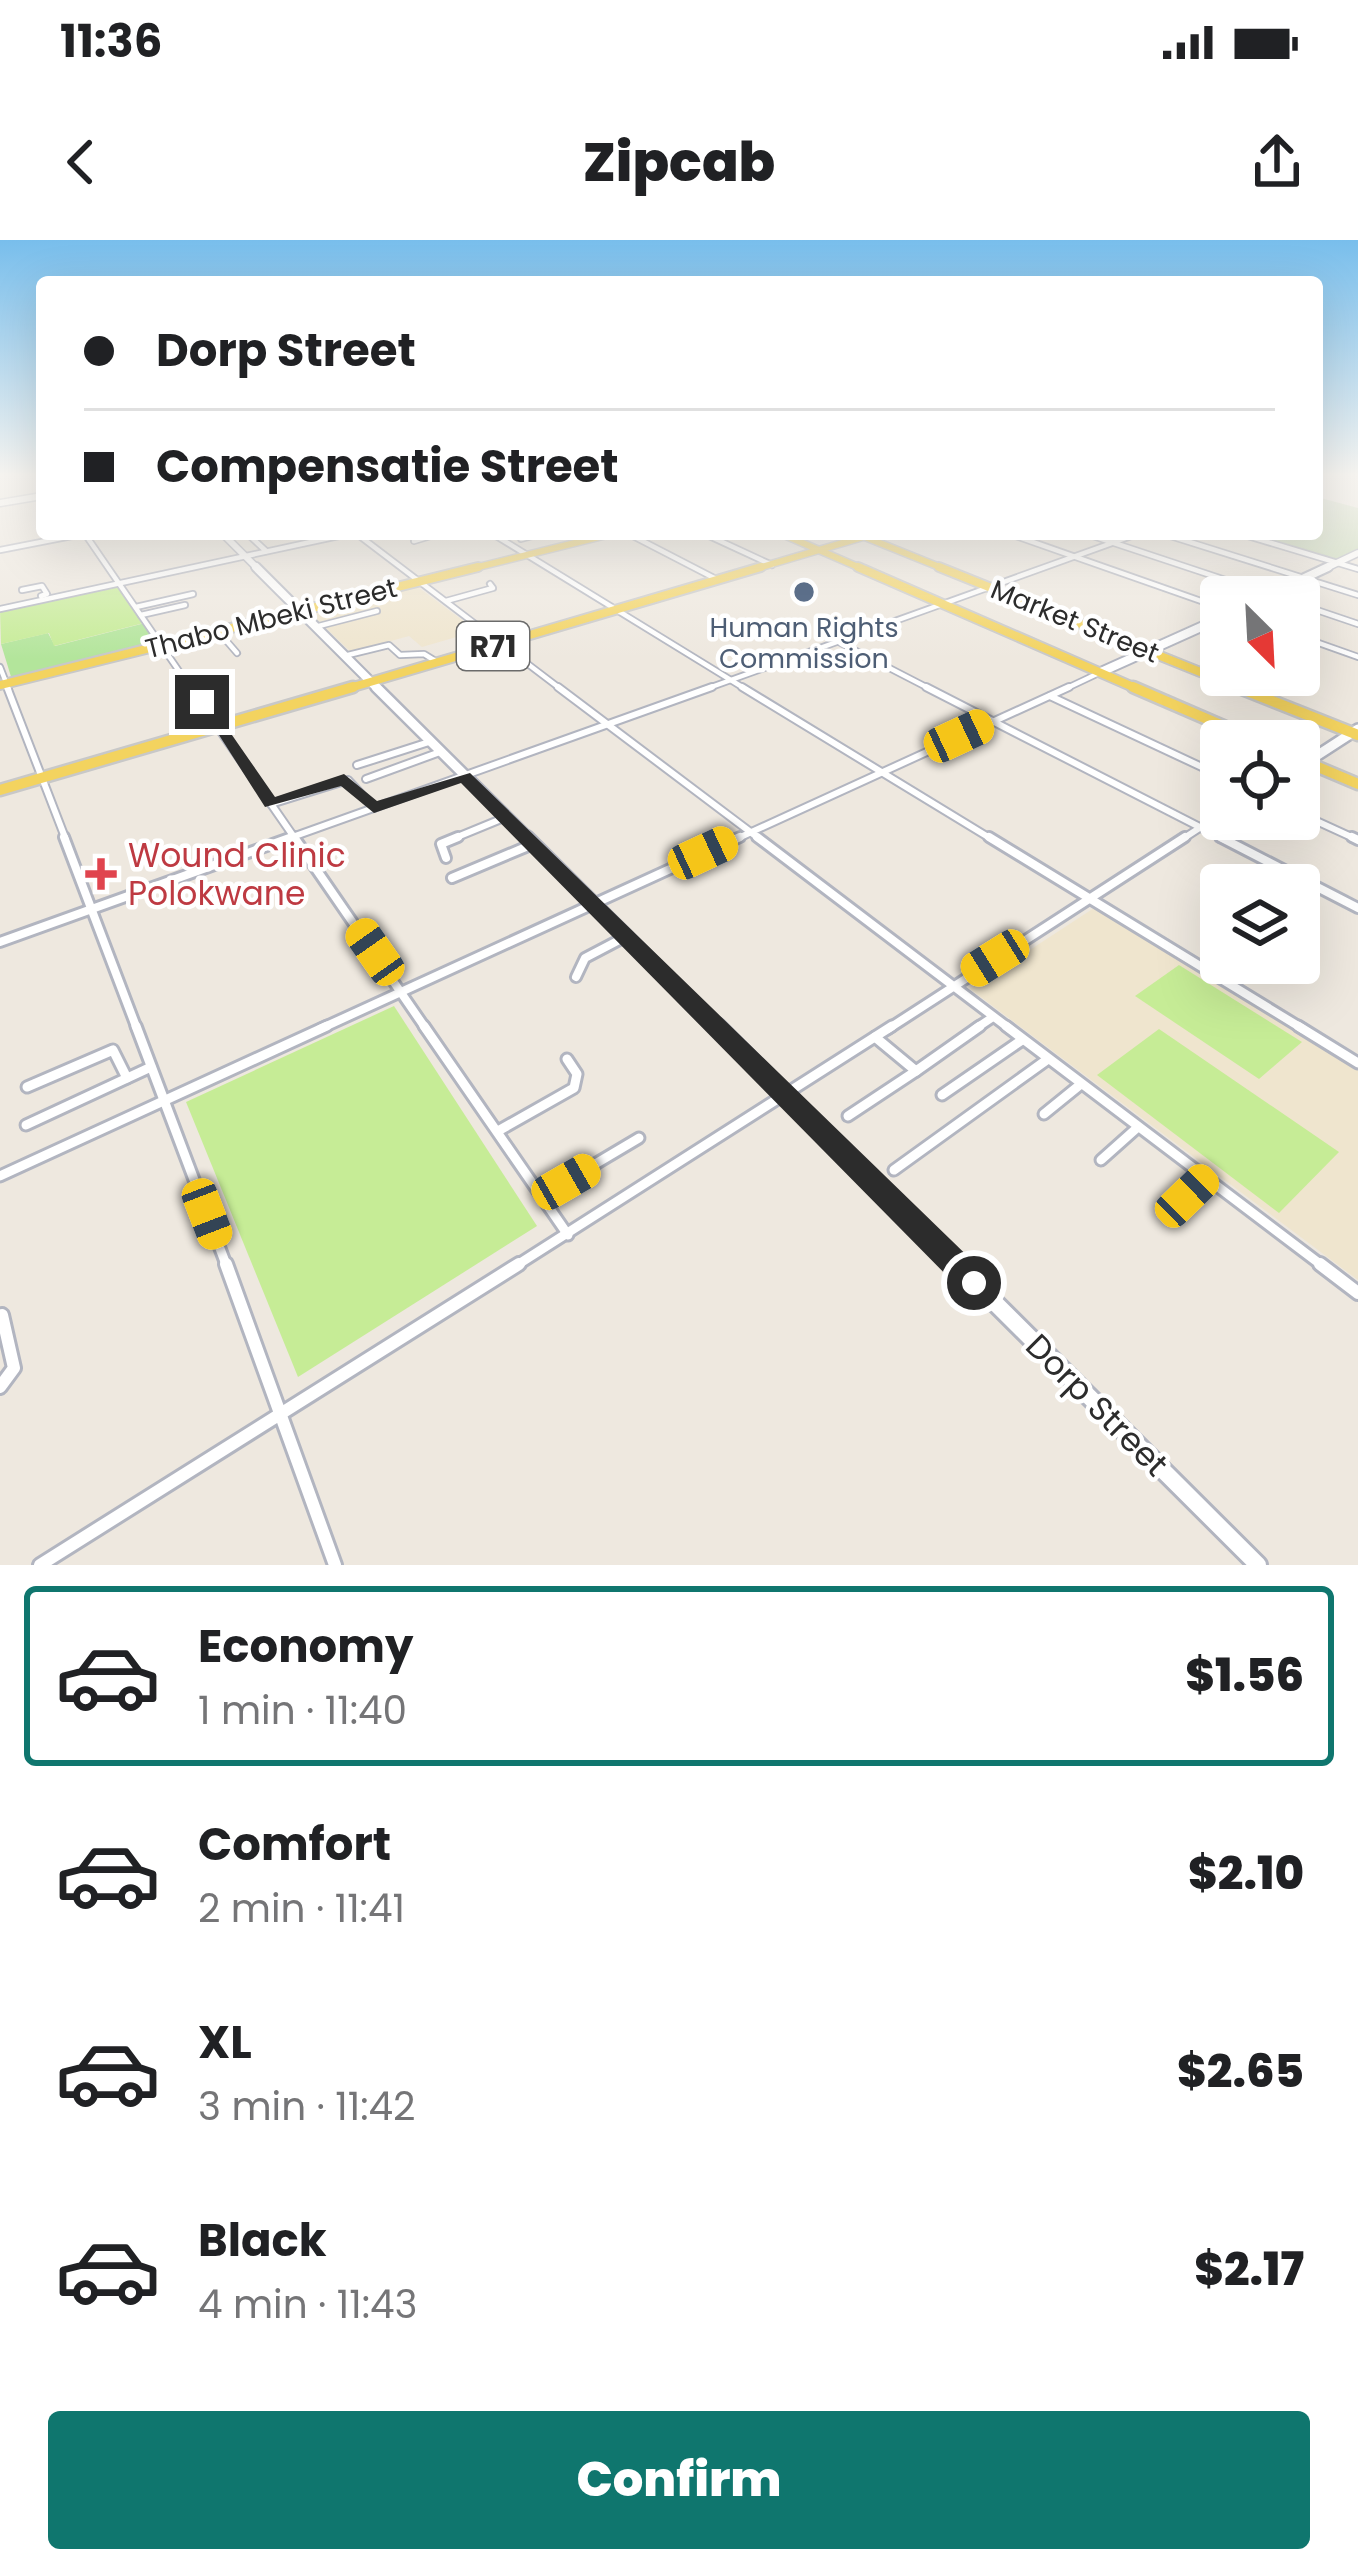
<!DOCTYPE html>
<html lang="en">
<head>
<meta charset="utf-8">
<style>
  body { margin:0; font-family:Poppins,sans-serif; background:#f2f2f2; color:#202124; height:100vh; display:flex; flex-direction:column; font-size:45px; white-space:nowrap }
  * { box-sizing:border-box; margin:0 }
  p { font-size:39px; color:#757577 }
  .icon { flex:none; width:66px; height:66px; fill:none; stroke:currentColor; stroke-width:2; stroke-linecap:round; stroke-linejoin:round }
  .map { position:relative; height:1325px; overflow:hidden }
  .side { display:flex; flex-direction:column; background:#fff; flex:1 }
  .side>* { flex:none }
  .top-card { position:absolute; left:36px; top:36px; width:1287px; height:264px; border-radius:12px; box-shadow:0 12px 48px #0002; display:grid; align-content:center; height:264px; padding:0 48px; background:#fff }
  .needle { width:78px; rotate:156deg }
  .controls { position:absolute; left:1200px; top:336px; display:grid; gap:24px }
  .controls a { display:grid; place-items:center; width:120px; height:120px; border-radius:12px; background:#fff; box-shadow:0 12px 48px #0002; font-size:60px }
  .end { position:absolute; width:54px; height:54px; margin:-27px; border:15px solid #2c2c2c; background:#fff; box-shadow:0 0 0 6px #fff }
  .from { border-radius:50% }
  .car { position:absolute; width:36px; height:72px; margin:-36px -18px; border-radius:15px; box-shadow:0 0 9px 3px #0007; background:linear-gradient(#f5c518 24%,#345 0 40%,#f5c518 0 76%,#345 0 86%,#f5c518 0) }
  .top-card b { display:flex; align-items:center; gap:42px; height:114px; font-size:45px }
  .top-card b+b { border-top:3px solid #e0e0e0 }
  .top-card i { width:30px; height:30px; background:#202124 }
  ul { padding:21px 0 0; list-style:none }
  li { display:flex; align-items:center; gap:36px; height:180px; margin:0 24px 18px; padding:0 24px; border:6px solid transparent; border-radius:12px }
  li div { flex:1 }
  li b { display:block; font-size:45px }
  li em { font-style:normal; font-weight:800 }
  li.selected { border-color:#0f766e }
  li>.icon { width:108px; height:108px; stroke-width:1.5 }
  .action { display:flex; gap:24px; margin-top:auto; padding:24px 48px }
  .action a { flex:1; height:138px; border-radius:12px; background:#0f766e; color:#fff; font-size:48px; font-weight:800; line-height:138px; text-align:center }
  .status { display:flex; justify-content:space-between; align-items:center; height:84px; padding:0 60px; background:#fff; direction:ltr }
  .status svg { height:33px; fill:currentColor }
  header { display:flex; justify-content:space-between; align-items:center; height:156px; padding:0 48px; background:#fff; font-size:54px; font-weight:800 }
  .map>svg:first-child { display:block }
  .education { fill:#efe5ce }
  .green { fill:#b3e59b }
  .cemetery { fill:#c6d8b5 }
  .pitch { fill:#c6ec96 }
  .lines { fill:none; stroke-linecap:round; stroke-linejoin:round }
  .minor-far4-casing { stroke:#b2b5c0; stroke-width:8 }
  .minor-far3-casing { stroke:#b2b5c0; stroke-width:10 }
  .minor-far2-casing { stroke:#b2b5c0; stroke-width:14 }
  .minor-far1-casing { stroke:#b2b5c0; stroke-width:15 }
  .minor-casing { stroke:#b2b5c0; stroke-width:18 }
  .tertiary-far5-casing { stroke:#b2b5c0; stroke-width:9 }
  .tertiary-far4-casing { stroke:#b2b5c0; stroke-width:12 }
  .tertiary-far3-casing { stroke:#b2b5c0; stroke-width:14 }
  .tertiary-far2-casing { stroke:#b2b5c0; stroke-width:16 }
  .tertiary-far1-casing { stroke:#b2b5c0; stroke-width:20 }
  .tertiary-casing { stroke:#b2b5c0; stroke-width:22 }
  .secondary-far2-casing { stroke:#b2b5c0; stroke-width:9 }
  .secondary-far1-casing { stroke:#b2b5c0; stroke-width:12 }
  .secondary-casing { stroke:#b2b5c0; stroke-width:14 }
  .primary-far2-casing { stroke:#c8c8c8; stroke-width:9 }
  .primary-far1-casing { stroke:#c8c8c8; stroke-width:12 }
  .primary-casing { stroke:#c8c8c8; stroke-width:15 }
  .minor-far4 { stroke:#fff; stroke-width:4.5 }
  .minor-far3 { stroke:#fff; stroke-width:6 }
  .minor-far2 { stroke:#fff; stroke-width:8 }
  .minor-far1 { stroke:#fff; stroke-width:9 }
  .minor { stroke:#fff; stroke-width:12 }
  .tertiary-far5 { stroke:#fff; stroke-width:6 }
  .tertiary-far4 { stroke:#fff; stroke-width:8 }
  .tertiary-far3 { stroke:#fff; stroke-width:9 }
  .tertiary-far2 { stroke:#fff; stroke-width:10 }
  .tertiary-far1 { stroke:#fff; stroke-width:14 }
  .tertiary { stroke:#fff; stroke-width:16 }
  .secondary-far2 { stroke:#fff; stroke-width:6 }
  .secondary-far1 { stroke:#fff; stroke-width:8 }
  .secondary { stroke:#fff; stroke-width:9 }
  .primary-far2 { stroke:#f3d35f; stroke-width:6 }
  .primary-far1 { stroke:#f3d35f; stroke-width:8 }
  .primary { stroke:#f3d35f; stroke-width:10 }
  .route { fill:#2c2c2c }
  .service-dot { fill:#5c6f8a; stroke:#fff; stroke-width:4.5 }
  .health-dot { fill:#e0444e; stroke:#fff; stroke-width:4.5 }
  .labels { text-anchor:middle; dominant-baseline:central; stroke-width:9; stroke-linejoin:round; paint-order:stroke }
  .far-street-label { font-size:27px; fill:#2c2c2c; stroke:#fff }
  .far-service-label { font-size:27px; fill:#4e5e75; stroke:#fff }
  .shield { fill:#fff; stroke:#6b6b6b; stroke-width:3 }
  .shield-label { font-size:30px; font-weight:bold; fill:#2c2c2c }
  .health-label { font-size:33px; fill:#be3a42; stroke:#fff; text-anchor:start }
  .street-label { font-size:33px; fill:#2c2c2c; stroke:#fff }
</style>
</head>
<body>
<div class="status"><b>11:36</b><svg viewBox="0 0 49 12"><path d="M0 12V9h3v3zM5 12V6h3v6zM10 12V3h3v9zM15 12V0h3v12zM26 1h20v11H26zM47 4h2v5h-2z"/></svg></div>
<header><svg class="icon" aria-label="back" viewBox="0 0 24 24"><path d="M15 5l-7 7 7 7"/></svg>Zipcab<svg class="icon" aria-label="share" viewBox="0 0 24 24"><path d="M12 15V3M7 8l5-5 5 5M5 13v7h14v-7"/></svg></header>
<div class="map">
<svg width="1358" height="1325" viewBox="0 0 1358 1325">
  <rect width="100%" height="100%" fill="#eee8df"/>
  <!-- education -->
  <g class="education">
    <polygon points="415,345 477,391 422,407 409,396 351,412 309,372"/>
    <polygon points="1094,668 1358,829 1358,1040 970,749"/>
  </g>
  <!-- green -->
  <polygon class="green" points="145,383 160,404 12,440 1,404 48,393 55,406"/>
  <!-- cemetery -->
  <polygon class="cemetery" points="1317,257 1358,268 1358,310 1336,320 1247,294 1317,294"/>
  <!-- pitch -->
  <g class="pitch">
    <polygon points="118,344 144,383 54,406 49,393 1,404 0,370"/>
    <polygon points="1179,725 1302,802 1259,839 1135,756"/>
    <polygon points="394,766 537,986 298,1137 186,862"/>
    <polygon points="1159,789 1339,912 1279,973 1097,835"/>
  </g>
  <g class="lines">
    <defs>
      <g id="minor-far4">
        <polyline points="85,294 192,450"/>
        <polyline points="357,294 562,450"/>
        <polyline points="493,294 747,450"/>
        <polyline points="629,294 718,340"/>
        <polyline points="705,294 772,325"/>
        <polyline points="1010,294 1221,368"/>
        <polyline points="1087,294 1277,357"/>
        <polyline points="1164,294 1358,355"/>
        <polyline points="1241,294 1358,329"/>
        <polyline points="251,297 266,311"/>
        <polyline points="521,299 540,294"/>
        <polyline points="414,301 437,294"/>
        <polyline points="0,310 82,294"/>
        <polyline points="22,350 42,346 47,354 41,356"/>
        <polyline points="446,361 493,348 490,344"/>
        <polyline points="1299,364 1358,384"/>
        <polyline points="136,367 193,354"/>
        <polyline points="0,369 348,294"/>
        <polyline points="141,375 185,365"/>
        <polyline points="315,387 377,371"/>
        <polyline points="218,391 237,413"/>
        <polyline points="1299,396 1358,417"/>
        <polyline points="837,401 932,450"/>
        <polyline points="344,416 389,405 400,415 424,414 437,422"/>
        <polyline points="482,422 512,413"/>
        <polyline points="0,427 9,450"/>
        <polyline points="703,450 1137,294"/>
        <polyline points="1063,450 1101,432"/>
      </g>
      <g id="minor-far3">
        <polyline points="7,447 66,600"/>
        <polyline points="190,447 296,600"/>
        <polyline points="558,447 761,600"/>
        <polyline points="742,447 993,600"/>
        <polyline points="926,447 1225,600"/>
        <polyline points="1050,456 1221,536"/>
        <polyline points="357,525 429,502"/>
        <polyline points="366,539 440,512"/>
        <polyline points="271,564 348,540 374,568"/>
        <polyline points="1299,573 1358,600"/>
        <polyline points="284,600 712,447"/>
        <polyline points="450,600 506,577"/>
        <polyline points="734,600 1069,447"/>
        <polyline points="1181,600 1221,574"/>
      </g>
      <g id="minor-far2">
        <polyline points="64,597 137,789"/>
        <polyline points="294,597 426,789"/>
        <polyline points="757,597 1010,789"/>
        <polyline points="989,597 1303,789"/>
        <polyline points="1220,597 1358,668"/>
        <polyline points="1352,597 1358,600"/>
        <polyline points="446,618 441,604 458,597"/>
        <polyline points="452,638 533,604"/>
        <polyline points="0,702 292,597"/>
        <polyline points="576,737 585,718 625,697"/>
        <polyline points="320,789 740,597"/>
        <polyline points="888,789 1185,597"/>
        <polyline points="975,789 993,777"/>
      </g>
      <g id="minor-far1">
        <polyline points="136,786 227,1027"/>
        <polyline points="424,786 568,995"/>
        <polyline points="1006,786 1324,1027"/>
        <polyline points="1298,786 1358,823"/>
        <polyline points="875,797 916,831 980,786"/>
        <polyline points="27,847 113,810 127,838"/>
        <polyline points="942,855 1022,800"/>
        <polyline points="1044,874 1081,844"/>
        <polyline points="848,876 916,831"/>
        <polyline points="26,885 151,827"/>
        <polyline points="498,891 574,848 577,834 567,819"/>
        <polyline points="1101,920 1138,887"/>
        <polyline points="894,930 1048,819"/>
        <polyline points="0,936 327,786"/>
        <polyline points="543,955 639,898"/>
        <polyline points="1168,973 1206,938"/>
        <polyline points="514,1027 892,786"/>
      </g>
      <g id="minor">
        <polyline points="226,1024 335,1325"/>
        <polyline points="1320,1024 1358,1053"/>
        <polyline points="0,1147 14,1128 2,1075"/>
        <polyline points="40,1325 519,1024"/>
      </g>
      <g id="tertiary-far5">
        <polyline points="0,263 42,256"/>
        <polyline points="223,294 259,330"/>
      </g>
      <polyline id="tertiary-far4" points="256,327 379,450"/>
      <polyline id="tertiary-far3" points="376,447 530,600"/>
      <polyline id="tertiary-far2" points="527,597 720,789"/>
      <polyline id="tertiary-far1" points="717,786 959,1027"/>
      <polyline id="tertiary" points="956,1024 1258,1325"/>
      <polyline id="secondary-far2" points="1322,330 1358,313"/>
      <g id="secondary-far1">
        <polyline points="1264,357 1328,327"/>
        <polyline points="1101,432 1221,378"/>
      </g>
      <polyline id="secondary" points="1307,522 1358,489"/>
      <g id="primary-far2">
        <polyline points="782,294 865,330"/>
        <polyline points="865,297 947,330"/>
        <polyline points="466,330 611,294"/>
        <polyline points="751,330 873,294"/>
      </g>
      <g id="primary-far1">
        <polyline points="858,327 1140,450"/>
        <polyline points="939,327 1245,450"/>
        <polyline points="0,445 478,327"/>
        <polyline points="343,450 761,327"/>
      </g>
      <g id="primary">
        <polyline points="1133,447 1258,501"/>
        <polyline points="1237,447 1358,495"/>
        <polyline points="1299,519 1358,544"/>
        <polyline points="0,550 353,447"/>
      </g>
    </defs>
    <!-- minor-far4 casing -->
    <use href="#minor-far4" class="minor-far4-casing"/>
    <!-- minor-far3 casing -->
    <use href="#minor-far3" class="minor-far3-casing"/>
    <!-- minor-far2 casing -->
    <use href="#minor-far2" class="minor-far2-casing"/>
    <!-- minor-far1 casing -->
    <use href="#minor-far1" class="minor-far1-casing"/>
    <!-- minor casing -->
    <use href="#minor" class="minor-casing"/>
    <!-- tertiary-far5 casing -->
    <use href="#tertiary-far5" class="tertiary-far5-casing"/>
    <!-- tertiary-far4 casing -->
    <use href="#tertiary-far4" class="tertiary-far4-casing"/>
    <!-- tertiary-far3 casing -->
    <use href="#tertiary-far3" class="tertiary-far3-casing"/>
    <!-- tertiary-far2 casing -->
    <use href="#tertiary-far2" class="tertiary-far2-casing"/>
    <!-- tertiary-far1 casing -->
    <use href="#tertiary-far1" class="tertiary-far1-casing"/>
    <!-- tertiary casing -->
    <use href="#tertiary" class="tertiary-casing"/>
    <!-- secondary-far2 casing -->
    <use href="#secondary-far2" class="secondary-far2-casing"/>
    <!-- secondary-far1 casing -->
    <use href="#secondary-far1" class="secondary-far1-casing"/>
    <!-- secondary casing -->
    <use href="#secondary" class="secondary-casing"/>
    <!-- primary-far2 casing -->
    <use href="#primary-far2" class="primary-far2-casing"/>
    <!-- primary-far1 casing -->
    <use href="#primary-far1" class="primary-far1-casing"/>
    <!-- primary casing -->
    <use href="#primary" class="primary-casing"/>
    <!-- minor-far4 -->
    <use href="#minor-far4" class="minor-far4"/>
    <!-- minor-far3 -->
    <use href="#minor-far3" class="minor-far3"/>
    <!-- minor-far2 -->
    <use href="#minor-far2" class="minor-far2"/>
    <!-- minor-far1 -->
    <use href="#minor-far1" class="minor-far1"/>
    <!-- minor -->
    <use href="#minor" class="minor"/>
    <!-- tertiary-far5 -->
    <use href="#tertiary-far5" class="tertiary-far5"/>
    <!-- tertiary-far4 -->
    <use href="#tertiary-far4" class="tertiary-far4"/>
    <!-- tertiary-far3 -->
    <use href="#tertiary-far3" class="tertiary-far3"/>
    <!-- tertiary-far2 -->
    <use href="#tertiary-far2" class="tertiary-far2"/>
    <!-- tertiary-far1 -->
    <use href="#tertiary-far1" class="tertiary-far1"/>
    <!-- tertiary -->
    <use href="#tertiary" class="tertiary"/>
    <!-- secondary-far2 -->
    <use href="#secondary-far2" class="secondary-far2"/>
    <!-- secondary-far1 -->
    <use href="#secondary-far1" class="secondary-far1"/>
    <!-- secondary -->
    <use href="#secondary" class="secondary"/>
    <!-- primary-far2 -->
    <use href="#primary-far2" class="primary-far2"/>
    <!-- primary-far1 -->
    <use href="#primary-far1" class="primary-far1"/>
    <!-- primary -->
    <use href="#primary" class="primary"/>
  </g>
  <!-- sky -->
  <linearGradient id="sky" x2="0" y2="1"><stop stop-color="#78beec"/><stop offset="0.56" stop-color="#f7f5f1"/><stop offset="1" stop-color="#f7f5f1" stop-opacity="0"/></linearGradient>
  <rect width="1358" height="419" fill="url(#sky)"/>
  <!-- route -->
  <polygon class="route" points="196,459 207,459 275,557 344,534 377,561 470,533 985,1033 989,1043 985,1053 974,1057 964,1053 461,543 374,573 341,546 265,567"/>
  <!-- markers -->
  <circle class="service-dot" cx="804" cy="352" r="12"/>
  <path class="health-dot" d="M95 616h12v12h12v12h-12v12h-12v-12h-12v-12h12z"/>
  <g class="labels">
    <!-- far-street labels -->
    <g class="far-street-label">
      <text transform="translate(271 378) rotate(-14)">Thabo Mbeki Street</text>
      <text transform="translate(1075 381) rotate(22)">Market Street</text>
    </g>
    <!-- far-service labels -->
    <g class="far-service-label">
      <text x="804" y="387">Human Rights<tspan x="804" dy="31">Commission</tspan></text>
    </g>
    <!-- shield labels -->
    <rect class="shield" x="457" y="382" width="72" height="48" rx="9"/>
    <g class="shield-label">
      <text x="493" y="406">R71</text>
    </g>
    <!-- health labels -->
    <g class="health-label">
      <text x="128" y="615">Wound Clinic<tspan x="128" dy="38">Polokwane</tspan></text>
    </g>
    <!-- street labels -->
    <g class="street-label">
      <text transform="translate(1097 1165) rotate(45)">Dorp Street</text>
    </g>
  </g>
</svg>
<div class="controls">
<a><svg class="needle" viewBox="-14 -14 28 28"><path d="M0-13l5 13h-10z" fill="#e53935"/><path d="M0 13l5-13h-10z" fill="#757577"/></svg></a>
<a><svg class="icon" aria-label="locate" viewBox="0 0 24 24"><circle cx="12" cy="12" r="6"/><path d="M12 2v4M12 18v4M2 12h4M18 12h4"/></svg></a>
<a><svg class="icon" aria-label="layers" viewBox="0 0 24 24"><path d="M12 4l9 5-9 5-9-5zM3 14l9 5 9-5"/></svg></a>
</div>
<i class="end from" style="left:974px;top:1043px"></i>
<i class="end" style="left:202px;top:462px"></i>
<i class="car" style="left:959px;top:496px;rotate:65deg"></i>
<i class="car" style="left:703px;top:613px;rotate:65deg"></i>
<i class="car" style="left:375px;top:712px;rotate:325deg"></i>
<i class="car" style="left:995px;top:718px;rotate:238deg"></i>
<i class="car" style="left:566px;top:942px;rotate:60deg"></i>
<i class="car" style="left:1187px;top:956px;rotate:46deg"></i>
<i class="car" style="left:207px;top:974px;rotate:159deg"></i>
<div class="top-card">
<b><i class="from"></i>Dorp Street</b>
<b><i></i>Compensatie Street</b>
</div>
</div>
<section class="side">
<ul>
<li class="selected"><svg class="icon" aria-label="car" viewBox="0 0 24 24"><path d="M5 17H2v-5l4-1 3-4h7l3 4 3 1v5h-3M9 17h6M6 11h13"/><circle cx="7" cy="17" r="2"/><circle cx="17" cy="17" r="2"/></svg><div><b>Economy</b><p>1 min · 11:40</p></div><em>$1.56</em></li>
<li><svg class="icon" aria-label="car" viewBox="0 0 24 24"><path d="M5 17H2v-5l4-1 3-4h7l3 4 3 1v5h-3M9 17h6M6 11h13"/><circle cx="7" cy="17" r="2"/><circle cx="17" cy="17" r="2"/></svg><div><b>Comfort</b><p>2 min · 11:41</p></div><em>$2.10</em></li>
<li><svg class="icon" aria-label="car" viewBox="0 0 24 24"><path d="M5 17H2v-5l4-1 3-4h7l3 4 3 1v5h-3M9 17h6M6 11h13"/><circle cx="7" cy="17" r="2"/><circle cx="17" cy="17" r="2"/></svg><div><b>XL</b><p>3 min · 11:42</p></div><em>$2.65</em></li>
<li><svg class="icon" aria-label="car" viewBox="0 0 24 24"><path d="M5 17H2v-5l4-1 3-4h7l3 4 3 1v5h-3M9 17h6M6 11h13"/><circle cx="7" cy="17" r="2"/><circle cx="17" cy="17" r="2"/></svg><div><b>Black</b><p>4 min · 11:43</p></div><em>$2.17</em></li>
</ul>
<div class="action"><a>Confirm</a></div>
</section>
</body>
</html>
